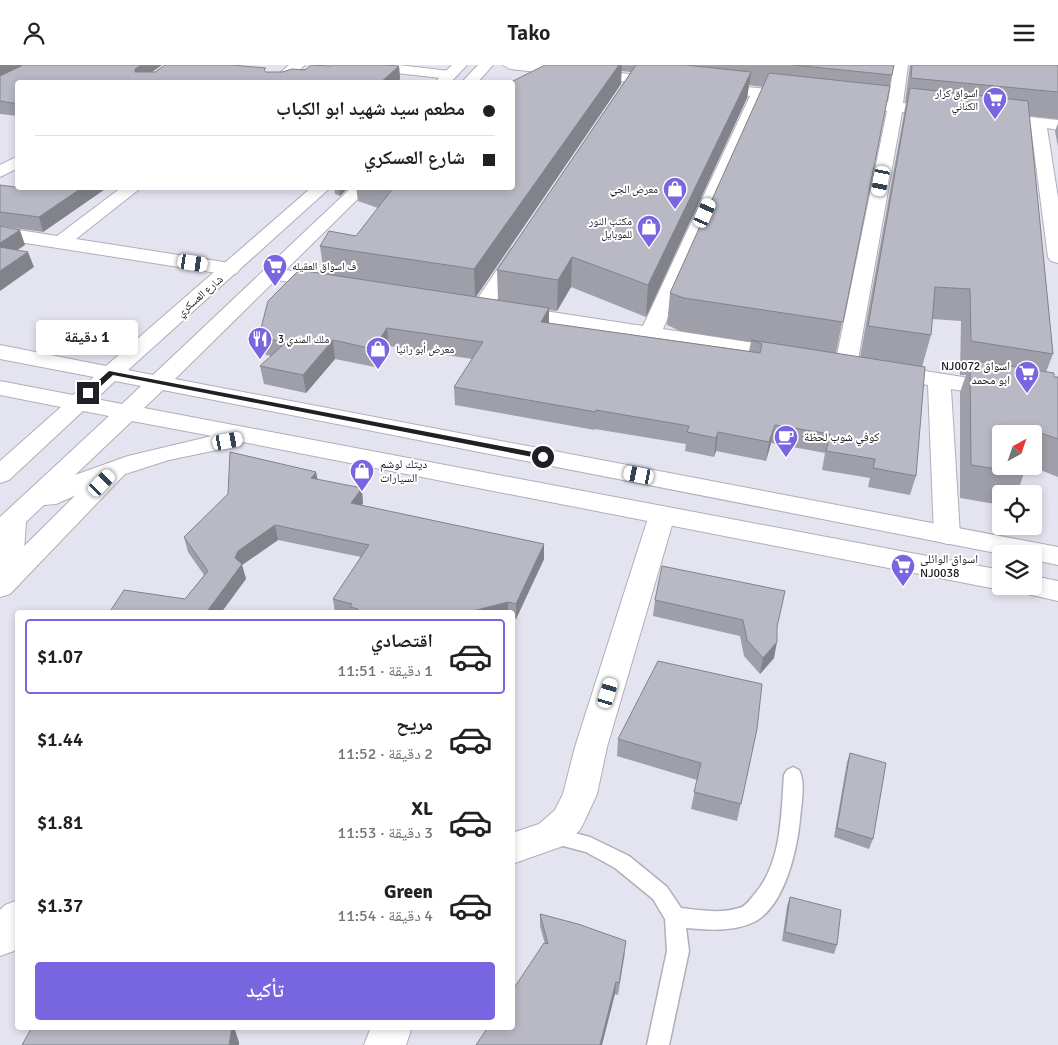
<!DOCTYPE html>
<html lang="ar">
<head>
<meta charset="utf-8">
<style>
  body { margin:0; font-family:Signika,"Noto Naskh Arabic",sans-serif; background:#f6f6f6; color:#202124; direction:rtl; height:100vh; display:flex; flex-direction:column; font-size:19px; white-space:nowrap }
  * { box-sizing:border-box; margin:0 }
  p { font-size:16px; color:#757577 }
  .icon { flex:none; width:28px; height:28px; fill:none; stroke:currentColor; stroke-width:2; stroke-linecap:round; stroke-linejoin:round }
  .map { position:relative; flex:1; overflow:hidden; direction:ltr }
  .side { position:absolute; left:15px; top:545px; width:500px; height:420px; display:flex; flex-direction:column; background:#fff; border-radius:5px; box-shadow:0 2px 8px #0003; direction:rtl }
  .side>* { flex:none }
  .banner { position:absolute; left:15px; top:15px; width:500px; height:110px; border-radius:5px; box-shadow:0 2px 8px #0003; direction:rtl; display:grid; align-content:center; height:110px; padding:0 20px; background:#fff }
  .needle { width:32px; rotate:40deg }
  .tools { position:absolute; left:992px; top:360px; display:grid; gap:10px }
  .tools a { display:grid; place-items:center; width:50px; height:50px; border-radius:5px; background:#fff; box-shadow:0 2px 8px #0003; font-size:25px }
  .end { position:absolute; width:22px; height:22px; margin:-11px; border:6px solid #202024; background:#fff; box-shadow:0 0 0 2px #fff }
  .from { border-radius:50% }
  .bubble { position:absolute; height:35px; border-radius:5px; background:#fff; box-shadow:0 2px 8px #0003; font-size:16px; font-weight:600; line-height:35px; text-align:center; direction:rtl }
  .car { position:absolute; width:15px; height:30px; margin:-15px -8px; border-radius:6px; box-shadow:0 0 4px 1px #0007; background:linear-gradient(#fff 24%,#345 0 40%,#fff 0 76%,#345 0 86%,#fff 0) }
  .banner b { display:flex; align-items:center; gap:18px; height:48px; font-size:19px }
  .banner b+b { border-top:1px solid #e0e0e0 }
  .banner i { width:12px; height:12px; background:#202124 }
  ul { padding:9px 0 0; list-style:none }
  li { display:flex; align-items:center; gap:15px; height:75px; margin:0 10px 8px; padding:0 10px; border:2px solid transparent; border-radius:5px }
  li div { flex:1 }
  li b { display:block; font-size:19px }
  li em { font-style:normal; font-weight:600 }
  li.active { border-color:#7865e0 }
  li>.icon { width:45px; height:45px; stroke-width:1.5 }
  .cta { display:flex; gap:10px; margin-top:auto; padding:10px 20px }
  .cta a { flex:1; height:58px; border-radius:5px; background:#7865e0; color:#fff; font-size:20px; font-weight:600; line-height:58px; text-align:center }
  header { display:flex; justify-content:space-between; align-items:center; height:65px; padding:0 20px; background:#fff; font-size:22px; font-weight:600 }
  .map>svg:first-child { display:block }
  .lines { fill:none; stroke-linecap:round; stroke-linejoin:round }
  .service-casing { stroke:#afafbb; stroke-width:3 }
  .minor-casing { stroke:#afafbb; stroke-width:2 }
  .secondary-casing { stroke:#afafbb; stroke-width:2 }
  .service { fill:#fff; fill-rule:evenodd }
  .minor { fill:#fff; fill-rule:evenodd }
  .secondary { fill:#fff; fill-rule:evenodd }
  .wall { fill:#9f9fa9; fill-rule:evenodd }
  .shaded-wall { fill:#82828a }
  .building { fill:#b9b9c5; stroke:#82828a }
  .route { fill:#202024 }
  .labels { text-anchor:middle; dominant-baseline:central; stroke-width:4; stroke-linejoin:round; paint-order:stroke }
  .far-poi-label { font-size:11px; fill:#202024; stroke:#fff; text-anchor:end }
  .far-street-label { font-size:11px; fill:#202024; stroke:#fff }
  .poi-label { font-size:12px; fill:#202024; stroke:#fff; text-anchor:start }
</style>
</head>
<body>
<header><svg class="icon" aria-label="menu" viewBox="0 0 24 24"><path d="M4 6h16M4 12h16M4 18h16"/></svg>Tako<svg class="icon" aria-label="person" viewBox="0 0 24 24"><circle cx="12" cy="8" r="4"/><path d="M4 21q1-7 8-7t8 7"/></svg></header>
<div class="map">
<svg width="1058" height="980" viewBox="0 0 1058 980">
  <rect width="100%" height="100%" fill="#e4e3f0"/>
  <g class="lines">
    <defs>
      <path id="service" d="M793 702 799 705C806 717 801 740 800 754 797 785 785 841 754 857 733 867 709 865 686 863L689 886 669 980H647L667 886 665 854 653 834 615 803 586 787 544 776 541 770 544 764 551 762 590 772 629 791 667 822 681 843C699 845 721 849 739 843 745 842 749 836 753 831 782 799 781 751 784 710L787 705Z"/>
      <g id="minor">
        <polygon points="289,0 305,0 284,18 268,18"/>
        <polygon points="353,0 398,0 450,6 457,10 450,14 360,4"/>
        <polygon points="503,0 548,0 665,13 670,14 672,17 670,20 665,21 510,4"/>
        <polygon points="894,0 908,0 903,38 943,42 948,44 951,47 948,50 943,52 902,47 857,300 854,305 846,307 838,305 835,300 887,46 849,41 844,40 842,37 844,34 849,33 888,37"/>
        <polygon points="710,18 796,27 801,28 803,31 801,34 796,35 764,32 663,264 786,283 794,285 797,290 794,295 786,297 505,251 502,247 505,243 512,241 643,261 750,31 705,25 703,22 705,19"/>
        <polygon points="993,48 1058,55 1058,65 1047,63 1058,133 1058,198 1051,196 1048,192 1031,62 988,56 985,53 988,50"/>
        <polygon points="18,91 18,103 0,112 0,100"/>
        <polygon points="122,122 142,122 76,174 230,198 237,200 240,204 237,208 230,210 0,174 0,162 57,171"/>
        <polygon points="518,182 525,184 528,188 492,242 489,246 482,248 475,246 472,242 511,184"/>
        <polygon points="273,203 329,212 336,214 339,218 336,222 329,224 266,213 263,209 266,205"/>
        <polygon points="887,300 1058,327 1058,341 951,324 960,470 957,476 947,479 937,476 934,470 928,320 879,312 876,307 879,302"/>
        <polygon points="115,397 124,400 128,405 124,410 10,529 0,532 0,505 106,400"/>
        <polygon points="662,442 671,444 675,450 607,682 597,729 585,755 580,765 563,781 512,799 512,768 539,759 555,745 563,729 575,682 649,450 653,444"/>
        <polygon points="18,835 18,881 14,886 0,891 0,845 5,840"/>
        <polygon points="371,962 412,962 406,980 364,980"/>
      </g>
      <g id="secondary">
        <polygon points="452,0 467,0 450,18 434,18"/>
        <polygon points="478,0 493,0 477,18 461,18"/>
        <path d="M312 122H331L128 305 153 310 352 122H370L175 314 1058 482V500L1034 495V489H1001L163 325 144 343 1001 505V521H1011L1001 525 243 377 241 380 169 395 122 410 56 439 44 440 26 457 22 514 18 521 8 524 0 521V452L109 351 83 346 9 415 0 418V396L61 342 0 330V316L73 330 94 312 0 294V280L106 301ZM115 316 141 321 122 339 96 334ZM132 356 212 371 128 391 75 410Z"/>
        <polygon points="1034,511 1058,516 1058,536 1023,528 1019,521 1034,521"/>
      </g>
    </defs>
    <!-- service casing -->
    <use href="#service" class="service-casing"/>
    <!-- minor casing -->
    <use href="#minor" class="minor-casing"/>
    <!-- secondary casing -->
    <use href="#secondary" class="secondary-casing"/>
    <!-- service -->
    <use href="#service" class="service"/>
    <!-- minor -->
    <use href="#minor" class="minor"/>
    <!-- secondary -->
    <use href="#secondary" class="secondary"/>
  </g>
  <!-- wall -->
  <g class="wall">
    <polygon points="0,0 162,0 152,7 282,7 330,1 399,1 400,14 396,18 18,18 18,51 0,49"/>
    <path d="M545 0H894L836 288 860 292 906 37H905L910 0H1058V54L1029 51 1053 289 1046 307 1054 312H1058V412L1030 401H1034V369H1001L1024 408 1017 429H1001V440L960 433V327L966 310H960L961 256 932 254 931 270 922 302 916 411 910 430 868 422 870 413 822 405 825 388 771 378 766 396 716 386 714 392 685 386 686 379 595 364V365L455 340 454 322 472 294 389 281 375 302 335 294 306 328 264 319 260 301 271 291 262 289 259 271 324 209 320 181 356 171 378 143 358 136 356 122H512ZM621 6 631 7 497 205 498 235 476 232 621 19ZM749 20 763 22 670 228 667 260 680 266 751 277 749 286 549 258V245L557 246 571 222 646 252 747 33Z"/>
    <polygon points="1058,58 1058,82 1055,66"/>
    <polygon points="0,120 22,123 108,122 43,167 0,161"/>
    <polygon points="334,122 349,122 340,131 335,129"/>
    <polygon points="317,415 363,438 362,441 544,494 516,554 512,553 512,548 335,548 333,534 361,492 278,475 242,500 246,514 185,534 204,510 188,487 184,472"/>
    <polygon points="655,535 777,562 774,593 760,609 744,591 740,571 653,551"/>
    <polygon points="757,664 737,756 691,744 697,715 617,691 618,674"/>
    <polygon points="850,688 873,774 869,784 834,772 847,697"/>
    <polygon points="790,832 837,880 834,889 782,876 787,841"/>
    <polygon points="540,849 625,888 618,930 615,929 545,879 540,861"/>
  </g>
  <!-- shaded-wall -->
  <g class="shaded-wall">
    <polygon points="0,0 23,0 0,12"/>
    <polygon points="141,0 162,0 138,16 135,7 135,4"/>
    <polygon points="619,0 622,0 621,19 475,233 474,204"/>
    <polygon points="399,1 400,14 396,18 380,18"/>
    <polygon points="751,7 747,33 646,252 648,220"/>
    <polygon points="83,122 108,122 43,167 39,152"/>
    <polygon points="339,122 349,122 340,131"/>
    <polygon points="20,165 25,180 1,196 0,194 0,178"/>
    <polygon points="28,187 34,202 0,226 0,206"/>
    <polygon points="572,192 571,222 557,246 558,215"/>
    <polygon points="549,243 549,261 541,257"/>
    <polygon points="387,263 389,281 375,302 373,284"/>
    <polygon points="333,275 335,294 306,328 303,310"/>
    <polygon points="775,360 771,378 766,396 769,377"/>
    <polygon points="718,367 716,386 714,392 716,373"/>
    <polygon points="316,407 319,421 311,413"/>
    <polygon points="362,423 363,438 353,453 351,438"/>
    <polygon points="275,460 278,475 242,500 246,514 221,548 206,548 235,493 238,486"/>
    <polygon points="544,479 544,494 516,554 516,539"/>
    <polygon points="508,537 508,548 465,548"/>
    <polygon points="777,577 774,593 760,609 763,593"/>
    <polygon points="616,917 615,929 602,980 600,980"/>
    <polygon points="232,962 234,962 239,977 239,980 229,980"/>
  </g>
  <!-- building -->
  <g class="building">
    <polygon points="23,0 141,0 135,4 135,7 155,7 165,0 231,0 266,3 264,5 266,7 282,7 292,4 305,5 311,0 330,1 332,0 385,0 399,1 380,18 18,18 18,39 0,36 0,11"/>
    <polygon points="545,0 619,0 474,204 320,181 329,166 356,171 394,122 512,122 512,18 509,18"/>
    <polygon points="636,0 685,0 751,7 648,220 572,192 558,215 497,205"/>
    <polygon points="793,0 894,0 892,10"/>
    <polygon points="912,0 1058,0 1058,27 911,13"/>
    <polygon points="769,8 890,21 843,257 684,233 670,228"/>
    <polygon points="910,23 1028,36 1053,289 971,276 970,224 935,222 931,270 868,261"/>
    <polygon points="0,120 22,123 24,122 83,122 39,152 0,147"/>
    <polygon points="0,161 20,165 0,178"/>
    <polygon points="0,182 28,187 0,206"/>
    <polygon points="299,205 549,243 541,257 760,288 762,279 751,275 925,302 916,411 873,403 875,394 826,386 830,369 775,360 769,377 718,367 716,373 687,367 689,361 596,345 596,347 454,322 483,277 387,263 373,284 333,275 303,310 260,301 285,278 259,271 268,236"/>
    <polygon points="970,295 1054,308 1054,312 1058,312 1058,374 1021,361 1022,369 1001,369 1001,401 1024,401 1024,408 971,400"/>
    <polygon points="230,387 316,407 311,413 362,423 351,438 544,479 516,539 508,537 465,548 356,548 358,544 350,542 352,539 333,534 369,480 275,460 238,486 235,493 242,499 206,548 109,548 124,525 185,534 208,506 184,472 228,429"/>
    <polygon points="662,501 785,526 777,562 777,577 763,593 747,575 743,555 655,535"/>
    <polygon points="658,596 762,619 757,664 741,739 694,727 701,698 618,674"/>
    <polygon points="850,688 886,698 873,774 837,763"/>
    <polygon points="790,832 841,845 837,880 785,867"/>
    <polygon points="540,849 578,859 626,876 619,918 616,917 600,980 476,980 488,962 512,962 512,926 544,878 548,879"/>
    <polygon points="32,962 232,962 229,980 22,980"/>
  </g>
  <!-- route -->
  <polygon class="route" points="109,306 543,389 547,392 543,394 113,310 91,330 86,330 86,327"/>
  <!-- icons -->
  <defs>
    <symbol id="supermarket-pin" viewBox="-11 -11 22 30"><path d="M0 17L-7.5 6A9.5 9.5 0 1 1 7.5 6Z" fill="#7865e0" stroke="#fff"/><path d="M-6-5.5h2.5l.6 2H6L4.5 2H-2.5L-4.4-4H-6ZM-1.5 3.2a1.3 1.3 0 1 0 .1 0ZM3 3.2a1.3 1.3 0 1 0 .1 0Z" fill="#fff"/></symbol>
    <symbol id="shop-pin" viewBox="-11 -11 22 30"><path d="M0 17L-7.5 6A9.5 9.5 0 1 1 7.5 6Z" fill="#7865e0" stroke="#fff"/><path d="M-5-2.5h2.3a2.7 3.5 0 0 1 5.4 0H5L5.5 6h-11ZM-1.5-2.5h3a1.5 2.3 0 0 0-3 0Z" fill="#fff"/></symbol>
    <symbol id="restaurant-pin" viewBox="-11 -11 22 30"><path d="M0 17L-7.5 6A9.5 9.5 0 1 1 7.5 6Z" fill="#7865e0" stroke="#fff"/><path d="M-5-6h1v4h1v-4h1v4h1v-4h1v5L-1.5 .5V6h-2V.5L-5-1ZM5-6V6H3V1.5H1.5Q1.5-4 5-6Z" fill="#fff"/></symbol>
    <symbol id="cafe-pin" viewBox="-11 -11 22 30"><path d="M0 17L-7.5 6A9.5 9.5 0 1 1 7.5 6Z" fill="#7865e0" stroke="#fff"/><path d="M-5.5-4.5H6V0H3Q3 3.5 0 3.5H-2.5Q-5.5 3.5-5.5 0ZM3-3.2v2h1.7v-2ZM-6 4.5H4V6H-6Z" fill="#fff"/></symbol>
  </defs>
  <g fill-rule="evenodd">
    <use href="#supermarket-pin" x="981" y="20" width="28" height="38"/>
    <use href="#shop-pin" x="661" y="110" width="28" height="38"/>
    <use href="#shop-pin" x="635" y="148" width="28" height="38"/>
    <use href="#supermarket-pin" x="261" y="187" width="28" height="38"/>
    <use href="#restaurant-pin" x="246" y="260" width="28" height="38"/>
    <use href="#shop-pin" x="364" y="270" width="28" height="38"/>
    <use href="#supermarket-pin" x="1013" y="294" width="28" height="38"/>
    <use href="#cafe-pin" x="772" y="358" width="28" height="38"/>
    <use href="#shop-pin" x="348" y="392" width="28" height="38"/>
    <use href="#supermarket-pin" x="889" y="487" width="28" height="38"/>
  </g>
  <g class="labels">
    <!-- far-poi labels -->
    <g class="far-poi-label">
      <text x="978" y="28">اسواق كرار<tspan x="978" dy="13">الكناني</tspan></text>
      <text x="658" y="124">معرض الجي</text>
      <text x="632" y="156">مكتب النور<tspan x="632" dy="13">للموبايل</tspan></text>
      <text x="292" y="201" text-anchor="start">ف اسواق العقيله</text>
      <text x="278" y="274" text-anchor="start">ملك المندي 3</text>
      <text x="396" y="284" text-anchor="start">معرض أبو رانيا</text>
    </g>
    <!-- far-street labels -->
    <g class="far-street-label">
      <text transform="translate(200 231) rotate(-41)">شارع العسكري</text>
    </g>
    <!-- poi labels -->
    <g class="poi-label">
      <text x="1010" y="301" text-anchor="end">NJ0072 اسواق<tspan x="1010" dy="14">ابو محمد</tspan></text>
      <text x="804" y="372">كوفي شوب لحظة</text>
      <text x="380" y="399">ديتك لوشم<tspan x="380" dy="14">السيارات</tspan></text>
      <text x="920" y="494">اسواق الوائلی<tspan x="920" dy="14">NJ0038</tspan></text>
    </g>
  </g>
</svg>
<div class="tools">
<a><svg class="needle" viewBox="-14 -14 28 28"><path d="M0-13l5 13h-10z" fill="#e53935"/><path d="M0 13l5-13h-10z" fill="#757577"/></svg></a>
<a><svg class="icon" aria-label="locate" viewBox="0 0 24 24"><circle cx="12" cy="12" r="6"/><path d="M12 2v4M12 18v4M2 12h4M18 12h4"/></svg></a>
<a><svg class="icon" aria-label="layers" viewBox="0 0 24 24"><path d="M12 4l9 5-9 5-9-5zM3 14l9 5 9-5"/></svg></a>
</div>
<i class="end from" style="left:543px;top:392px"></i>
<i class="end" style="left:88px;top:328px"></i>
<div class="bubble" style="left:36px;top:255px;width:102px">1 دقيقة</div>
<i class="car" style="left:881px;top:116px;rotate:191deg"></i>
<i class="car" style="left:705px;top:148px;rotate:24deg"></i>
<i class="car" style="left:193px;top:198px;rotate:99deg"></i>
<i class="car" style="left:228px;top:376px;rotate:80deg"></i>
<i class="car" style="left:639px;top:410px;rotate:281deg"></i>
<i class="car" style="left:102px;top:418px;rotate:44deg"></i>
<i class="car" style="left:608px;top:628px;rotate:17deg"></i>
<div class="banner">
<b><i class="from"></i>مطعم سيد شهيد ابو الكباب</b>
<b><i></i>شارع العسكري</b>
</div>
<section class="side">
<ul>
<li class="active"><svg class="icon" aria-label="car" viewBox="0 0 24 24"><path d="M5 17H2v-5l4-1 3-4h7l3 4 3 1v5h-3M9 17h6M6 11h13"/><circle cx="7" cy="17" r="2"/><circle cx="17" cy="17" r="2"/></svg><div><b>اقتصادي</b><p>1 دقيقة · 11:51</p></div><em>$1.07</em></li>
<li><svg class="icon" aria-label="car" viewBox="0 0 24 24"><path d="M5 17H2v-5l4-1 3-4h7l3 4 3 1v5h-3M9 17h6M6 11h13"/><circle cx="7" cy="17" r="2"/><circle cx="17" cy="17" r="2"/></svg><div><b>مريح</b><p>2 دقيقة · 11:52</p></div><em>$1.44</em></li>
<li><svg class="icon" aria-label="car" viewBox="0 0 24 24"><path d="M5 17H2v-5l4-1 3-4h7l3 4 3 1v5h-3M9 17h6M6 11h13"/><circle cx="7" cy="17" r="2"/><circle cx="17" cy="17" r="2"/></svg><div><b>XL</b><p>3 دقيقة · 11:53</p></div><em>$1.81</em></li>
<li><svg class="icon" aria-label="car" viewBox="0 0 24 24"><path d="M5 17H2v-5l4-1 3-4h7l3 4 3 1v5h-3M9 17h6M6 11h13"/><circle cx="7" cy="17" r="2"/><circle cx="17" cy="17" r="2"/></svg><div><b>Green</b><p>4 دقيقة · 11:54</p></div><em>$1.37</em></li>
</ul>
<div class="cta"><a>تأكيد</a></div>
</section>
</div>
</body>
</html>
